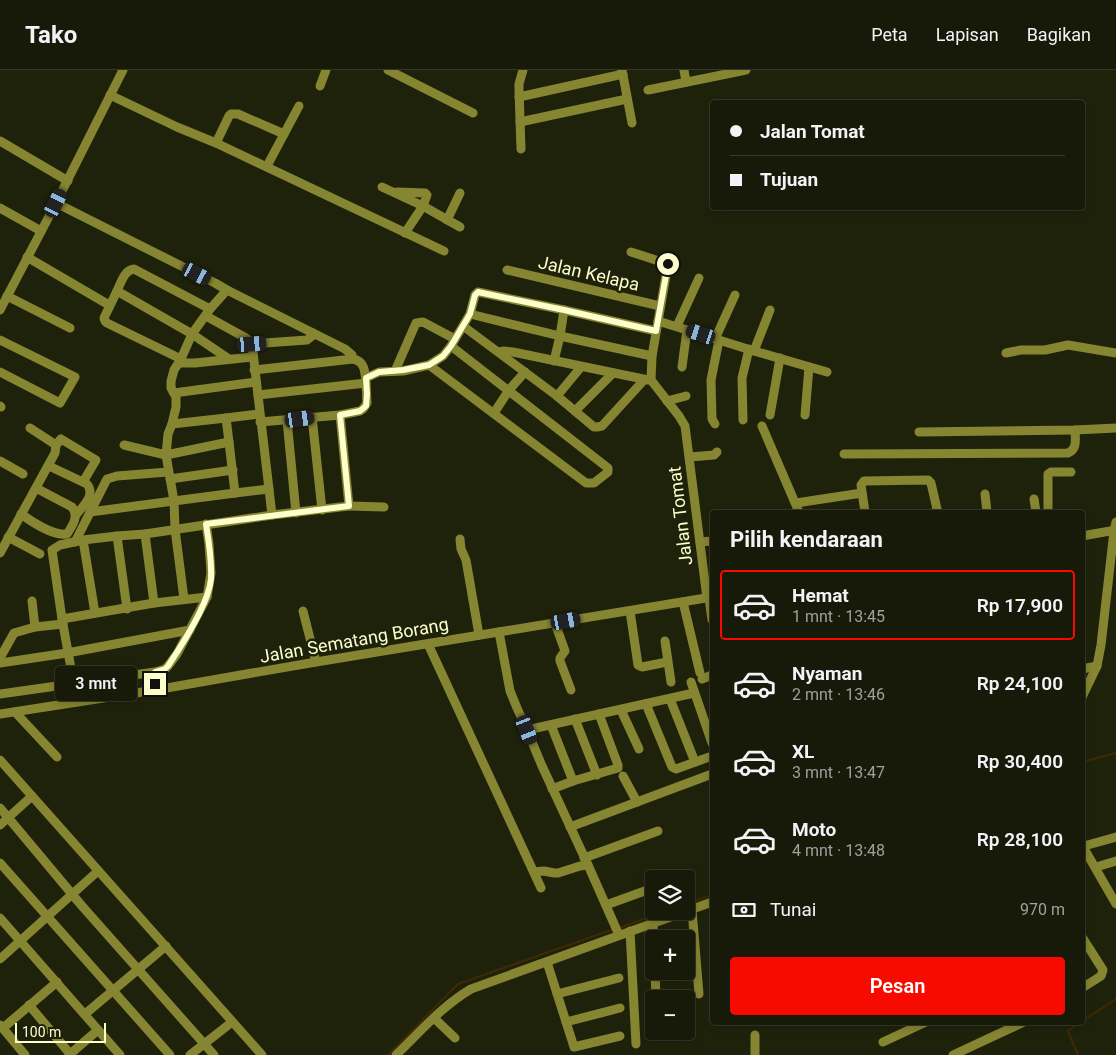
<!DOCTYPE html>
<html lang="id">
<head>
<meta charset="utf-8">
<style>
  body { margin:0; font-family:Roboto,sans-serif; background:#242716; color:#f1f3f6; height:100vh; display:flex; flex-direction:column; font-size:19px; white-space:nowrap }
  * { box-sizing:border-box; margin:0 }
  p { font-size:16px; color:#9ea19c }
  .icon { flex:none; width:28px; height:28px; fill:none; stroke:currentColor; stroke-width:2; stroke-linecap:round; stroke-linejoin:round }
  .map { position:relative; flex:1; overflow:hidden }
  .drawer { position:absolute; left:710px; top:440px; width:375px; height:515px; display:flex; flex-direction:column; background:#171a08; border-radius:5px; box-shadow:0 2px 8px #0003,0 0 0 1px #363829 }
  .drawer>* { flex:none }
  .top-card { position:absolute; left:710px; top:30px; width:375px; height:110px; border-radius:5px; box-shadow:0 2px 8px #0003,0 0 0 1px #363829; display:grid; align-content:center; height:110px; padding:0 20px; background:#171a08 }
  .buttons { position:absolute; left:645px; top:800px; display:grid; gap:10px }
  .buttons a { display:grid; place-items:center; width:50px; height:50px; border-radius:5px; background:#171a08; box-shadow:0 2px 8px #0003,0 0 0 1px #363829; font-size:25px }
  .scale { position:absolute; left:15px; bottom:12px; width:91px; box-sizing:border-box; padding-left:5px; border:2px solid #fcffcc; border-top:0; font-size:14px; line-height:18px; white-space:nowrap; color:#fcffcc; -webkit-text-stroke:4px #1f220b; paint-order:stroke }
  .end { position:absolute; width:22px; height:22px; margin:-11px; border:6px solid #fcffcc; background:#111; box-shadow:0 0 0 2px #111 }
  .from { border-radius:50% }
  .bubble { position:absolute; height:35px; border-radius:5px; background:#171a08; box-shadow:0 2px 8px #0003,0 0 0 1px #363829; font-size:16px; font-weight:600; line-height:35px; text-align:center }
  .car { position:absolute; width:15px; height:30px; margin:-15px -8px; border-radius:6px; box-shadow:0 0 4px 1px #0007; background:linear-gradient(#222 24%,#8ab4d8 0 40%,#222 0 76%,#8ab4d8 0 86%,#222 0) }
  .top-card b { display:flex; align-items:center; gap:18px; height:48px; font-size:19px }
  .top-card b+b { border-top:1px solid #363829 }
  .top-card i { width:12px; height:12px; background:#f1f3f6 }
  ul { padding:0; list-style:none }
  li { display:flex; align-items:center; gap:15px; height:70px; margin:0 10px 8px; padding:0 10px; border:2px solid transparent; border-radius:5px }
  li div { flex:1 }
  li b { display:block; font-size:19px }
  li em { font-style:normal; font-weight:600 }
  li.on { border-color:#f70b00 }
  li>.icon { width:45px; height:45px; stroke-width:1.5 }
  h2 { padding:0 20px; font-size:22px; line-height:60px }
  .pay { display:flex; align-items:center; gap:12px; height:55px; padding:0 20px; font-size:19px }
  .pay p { margin-inline-start:auto }
  .cta { display:flex; gap:10px; margin-top:auto; padding:10px 20px }
  .cta a { flex:1; height:58px; border-radius:5px; background:#f70b00; color:#fff; font-size:20px; font-weight:600; line-height:58px; text-align:center }
  header { display:flex; align-items:center; gap:30px; box-sizing:border-box; height:70px; padding:0 25px; background:#171a08; border-bottom:1px solid #363829 }
  header strong { font-size:24px }
  nav { display:flex; gap:28px; margin-inline-start:auto; font-size:18px }
  .map>svg:first-child { display:block }
  .lines { fill:none; stroke-linecap:round; stroke-linejoin:round }
  .stream { stroke:#422804; stroke-width:2 }
  .minor { stroke:#868531; stroke-width:9 }
  .route { stroke:#fcffcc; stroke-width:6 }
  .labels { text-anchor:middle; dominant-baseline:central; stroke-width:5; stroke-linejoin:round; paint-order:stroke }
  .street-label { font-size:18px; fill:#fcffcc; stroke:#1f220b }
</style>
</head>
<body>
<header>
<strong>Tako</strong>
<nav><a>Peta</a><a>Lapisan</a><a>Bagikan</a></nav>
</header>
<div class="map">
<svg width="1116" height="985" viewBox="0 0 1116 985">
  <rect width="100%" height="100%" fill="#1f220b"/>
  <g class="lines">
    <!-- stream -->
    <g class="stream">
      <polyline points="1082,692 1116,683"/>
      <polyline points="686,834 712,825"/>
      <polyline points="619,858 666,841"/>
      <polyline points="1082,951 1116,929"/>
      <polyline points="388,985 458,914 614,859"/>
      <polyline points="1078,985 1068,961 1080,952"/>
    </g>
    <!-- minor -->
    <g class="minor">
      <polyline points="388,0 473,43"/>
      <polyline points="622,0 632,53"/>
      <polyline points="684,0 686,12"/>
      <polyline points="320,16 326,0"/>
      <polyline points="648,20 746,0"/>
      <polyline points="110,25 177,57 216,73 444,181"/>
      <polyline points="519,27 623,4"/>
      <polyline points="520,52 627,29"/>
      <polyline points="0,71 68,111"/>
      <polyline points="216,73 229,46 231,44 238,44 284,64"/>
      <polyline points="521,79 519,20 519,14 523,0"/>
      <polyline points="267,96 299,36"/>
      <polyline points="382,117 423,136 460,157"/>
      <polyline points="397,122 425,123 427,125 423,136 405,163"/>
      <polyline points="56,133 215,213 227,220 210,239 192,264 229,289"/>
      <polyline points="0,138 41,161"/>
      <polyline points="447,150 460,123"/>
      <polyline points="631,182 668,194 652,286 651,310 679,346 685,356 707,528"/>
      <polyline points="27,187 109,235"/>
      <polyline points="507,200 660,236"/>
      <polyline points="227,220 345,279 352,285 353,289 254,300"/>
      <path d="M117 221C121 213 124 200 134 199L210 239"/>
      <polyline points="7,226 70,258"/>
      <polyline points="0,240 56,133 123,0"/>
      <polyline points="470,244 560,266 652,286"/>
      <polyline points="658,251 754,281 827,302"/>
      <polyline points="463,256 557,326 594,357 597,357 602,356 644,310"/>
      <polyline points="677,256 699,208"/>
      <polyline points="715,269 735,225"/>
      <polyline points="0,270 75,307 60,333 0,302"/>
      <polyline points="252,274 307,270 312,266 313,263"/>
      <polyline points="754,281 770,240"/>
      <polyline points="499,282 504,281 513,282 648,310"/>
      <polyline points="1006,283 1021,280 1045,280 1068,275 1116,283"/>
      <polyline points="554,291 560,266 564,240"/>
      <polyline points="179,293 195,293 252,287"/>
      <polyline points="429,295 586,413 594,413 608,402 608,398 451,276"/>
      <polyline points="682,297 687,260"/>
      <polyline points="395,301 416,253 423,252 455,269"/>
      <polyline points="366,308 379,302 403,301 429,295 443,286 451,276 470,244 475,225 478,222 564,240 656,261"/>
      <polyline points="174,323 256,312"/>
      <path d="M258 325 366 313C365 302 365 291 353 289"/>
      <polyline points="557,326 581,297"/>
      <polyline points="667,331 686,326"/>
      <polyline points="0,336 1,337"/>
      <polyline points="575,341 613,303"/>
      <polyline points="494,343 509,320 525,302"/>
      <polyline points="770,345 780,288"/>
      <polyline points="805,345 809,297"/>
      <polyline points="312,347 322,440"/>
      <polyline points="226,348 229,372"/>
      <polyline points="287,350 296,443"/>
      <polyline points="743,350 742,308 749,279"/>
      <polyline points="260,352 340,345 360,341 363,339 367,333 366,313"/>
      <polyline points="172,354 176,337 176,327 171,318 171,311 174,300 181,289 192,264 117,221 104,248 105,251 107,253 181,289"/>
      <polyline points="715,354 712,349 711,310 719,270"/>
      <polyline points="762,356 799,442"/>
      <polyline points="919,362 1075,360 1116,358"/>
      <polyline points="56,375 61,369 96,390 83,412"/>
      <path d="M844 384 1068 383C1078 379 1075 368 1075 360"/>
      <polyline points="690,387 714,385 717,382"/>
      <polyline points="0,391 23,404"/>
      <path d="M49 396 87 414C96 425 83 436 76 445"/>
      <polyline points="170,409 233,400"/>
      <polyline points="235,423 269,419"/>
      <polyline points="985,424 987,442"/>
      <polyline points="1034,429 1036,442"/>
      <polyline points="796,433 862,423"/>
      <polyline points="349,436 384,437"/>
      <polyline points="90,442 235,423 229,372 166,385 124,375"/>
      <polyline points="865,442 861,415 864,411 928,410 931,413 937,439 935,442"/>
      <polyline points="1048,442 1048,404 1051,402 1071,402"/>
      <path d="M21 444C32 452 54 466 67 464 73 455 79 446 72 437L36 418"/>
      <polyline points="272,445 349,436 340,345"/>
      <polyline points="145,464 154,533"/>
      <polyline points="117,466 127,539"/>
      <polyline points="1082,466 1116,460"/>
      <polyline points="8,467 40,484"/>
      <polyline points="460,469 461,479 466,490 479,565"/>
      <polyline points="83,470 95,543"/>
      <polyline points="75,472 107,409 117,406 168,402"/>
      <polyline points="700,472 712,471"/>
      <polyline points="0,483 55,383 56,375 30,358"/>
      <polyline points="709,528 712,550"/>
      <polyline points="184,529 175,459 174,431 166,385 168,364 172,354 226,348 259,344"/>
      <polyline points="32,531 35,557"/>
      <polyline points="683,532 700,603"/>
      <polyline points="303,541 316,592"/>
      <polyline points="630,541 638,595 642,597 667,592"/>
      <polyline points="62,549 52,480 60,475 83,470 117,466 145,464 272,445 252,274 250,271 246,268 206,246"/>
      <polyline points="555,553 565,581 560,588 560,591 571,620"/>
      <polyline points="499,562 510,621 517,638 527,660 542,696 588,795 619,865"/>
      <polyline points="665,571 671,612"/>
      <polyline points="428,574 541,818"/>
      <polyline points="0,588 14,563 35,557 63,554"/>
      <polyline points="0,593 67,583 190,560"/>
      <polyline points="1082,599 1097,596"/>
      <polyline points="702,609 712,605"/>
      <polyline points="691,612 712,673"/>
      <polyline points="0,624 155,602 165,599 168,596 177,584 207,527 211,503 209,474 206,454"/>
      <polyline points="1082,627 1097,596 1101,575 1114,461 1116,452"/>
      <polyline points="670,629 695,692"/>
      <polyline points="76,632 76,626 62,549 154,533 207,527"/>
      <polyline points="646,634 672,697 676,699 712,686"/>
      <polyline points="621,640 639,679"/>
      <polyline points="15,642 57,687"/>
      <polyline points="0,644 155,620 316,592 712,527"/>
      <polyline points="575,649 597,705"/>
      <polyline points="551,655 573,711"/>
      <polyline points="527,660 694,623"/>
      <polyline points="0,690 262,985"/>
      <polyline points="623,706 637,732"/>
      <polyline points="552,719 573,711 618,698 618,695 599,644"/>
      <polyline points="0,738 82,836 214,985"/>
      <polyline points="0,755 32,726"/>
      <polyline points="570,757 712,704"/>
      <polyline points="1082,775 1116,834"/>
      <polyline points="1084,776 1116,767"/>
      <polyline points="584,788 658,761"/>
      <polyline points="0,793 170,985"/>
      <polyline points="1096,797 1116,791"/>
      <polyline points="534,802 544,801 554,803 558,803 580,796 588,795"/>
      <polyline points="606,835 653,818"/>
      <polyline points="692,840 699,924"/>
      <polyline points="0,848 120,985"/>
      <polyline points="653,854 654,871"/>
      <polyline points="630,861 636,974"/>
      <polyline points="1082,867 1103,900 1101,906 1082,918"/>
      <polyline points="0,889 98,801"/>
      <polyline points="547,892 574,977 620,966"/>
      <polyline points="655,901 656,929"/>
      <polyline points="557,924 619,908"/>
      <polyline points="29,935 71,985"/>
      <polyline points="85,944 166,876"/>
      <polyline points="434,948 455,968"/>
      <polyline points="566,952 620,938"/>
      <polyline points="0,955 25,985"/>
      <polyline points="3,958 57,912"/>
      <polyline points="658,961 658,964"/>
      <polyline points="883,972 926,952"/>
      <polyline points="69,985 98,960"/>
      <polyline points="190,985 232,952"/>
      <path d="M396 985C420 962 442 936 471 919L712 832"/>
      <polyline points="755,985 755,965"/>
      <polyline points="953,985 1024,952"/>
    </g>
  </g>
  <g class="lines">
    <!-- route -->
    <path class="route" d="M155 614V602L165 599 168 596C182 575 209 533 211 509 212 491 209 472 206 454L349 436 340 345 360 341 366 336 367 324 366 308 379 302 403 300 429 295 443 286 451 276 470 244 475 225 478 222 564 240 656 261 668 194"/>
  </g>
  <g class="labels">
    <!-- street labels -->
    <g class="street-label">
      <text transform="translate(589 203) rotate(13)">Jalan Kelapa</text>
      <text transform="translate(680 446) rotate(-97)">Jalan Tomat</text>
      <text transform="translate(354 570) rotate(-10)">Jalan Sematang Borang</text>
    </g>
  </g>
</svg>
<div class="buttons">
<a><svg class="icon" aria-label="layers" viewBox="0 0 24 24"><path d="M12 4l9 5-9 5-9-5zM3 14l9 5 9-5"/></svg></a>
<a>+</a>
<a>−</a>
</div>
<div class="scale">100 m</div>
<i class="end from" style="left:668px;top:194px"></i>
<i class="end" style="left:155px;top:614px"></i>
<div class="bubble" style="left:55px;top:596px;width:82px">3 mnt</div>
<i class="car" style="left:56px;top:133px;rotate:27deg"></i>
<i class="car" style="left:197px;top:204px;rotate:117deg"></i>
<i class="car" style="left:701px;top:264px;rotate:288deg"></i>
<i class="car" style="left:252px;top:274px;rotate:86deg"></i>
<i class="car" style="left:300px;top:349px;rotate:82deg"></i>
<i class="car" style="left:566px;top:551px;rotate:80deg"></i>
<i class="car" style="left:527px;top:660px;rotate:158deg"></i>
<div class="top-card">
<b><i class="from"></i>Jalan Tomat</b>
<b><i></i>Tujuan</b>
</div>
<section class="drawer">
<h2>Pilih kendaraan</h2>
<ul>
<li class="on"><svg class="icon" aria-label="car" viewBox="0 0 24 24"><path d="M5 17H2v-5l4-1 3-4h7l3 4 3 1v5h-3M9 17h6M6 11h13"/><circle cx="7" cy="17" r="2"/><circle cx="17" cy="17" r="2"/></svg><div><b>Hemat</b><p>1 mnt · 13:45</p></div><em>Rp 17,900</em></li>
<li><svg class="icon" aria-label="car" viewBox="0 0 24 24"><path d="M5 17H2v-5l4-1 3-4h7l3 4 3 1v5h-3M9 17h6M6 11h13"/><circle cx="7" cy="17" r="2"/><circle cx="17" cy="17" r="2"/></svg><div><b>Nyaman</b><p>2 mnt · 13:46</p></div><em>Rp 24,100</em></li>
<li><svg class="icon" aria-label="car" viewBox="0 0 24 24"><path d="M5 17H2v-5l4-1 3-4h7l3 4 3 1v5h-3M9 17h6M6 11h13"/><circle cx="7" cy="17" r="2"/><circle cx="17" cy="17" r="2"/></svg><div><b>XL</b><p>3 mnt · 13:47</p></div><em>Rp 30,400</em></li>
<li><svg class="icon" aria-label="car" viewBox="0 0 24 24"><path d="M5 17H2v-5l4-1 3-4h7l3 4 3 1v5h-3M9 17h6M6 11h13"/><circle cx="7" cy="17" r="2"/><circle cx="17" cy="17" r="2"/></svg><div><b>Moto</b><p>4 mnt · 13:48</p></div><em>Rp 28,100</em></li>
</ul>
<div class="pay"><svg class="icon" aria-label="cash" viewBox="0 0 24 24"><path d="M3 7h18v10H3z"/><circle cx="12" cy="12" r="2"/></svg>Tunai<p>970 m</p></div>
<div class="cta"><a>Pesan</a></div>
</section>
</div>
</body>
</html>
